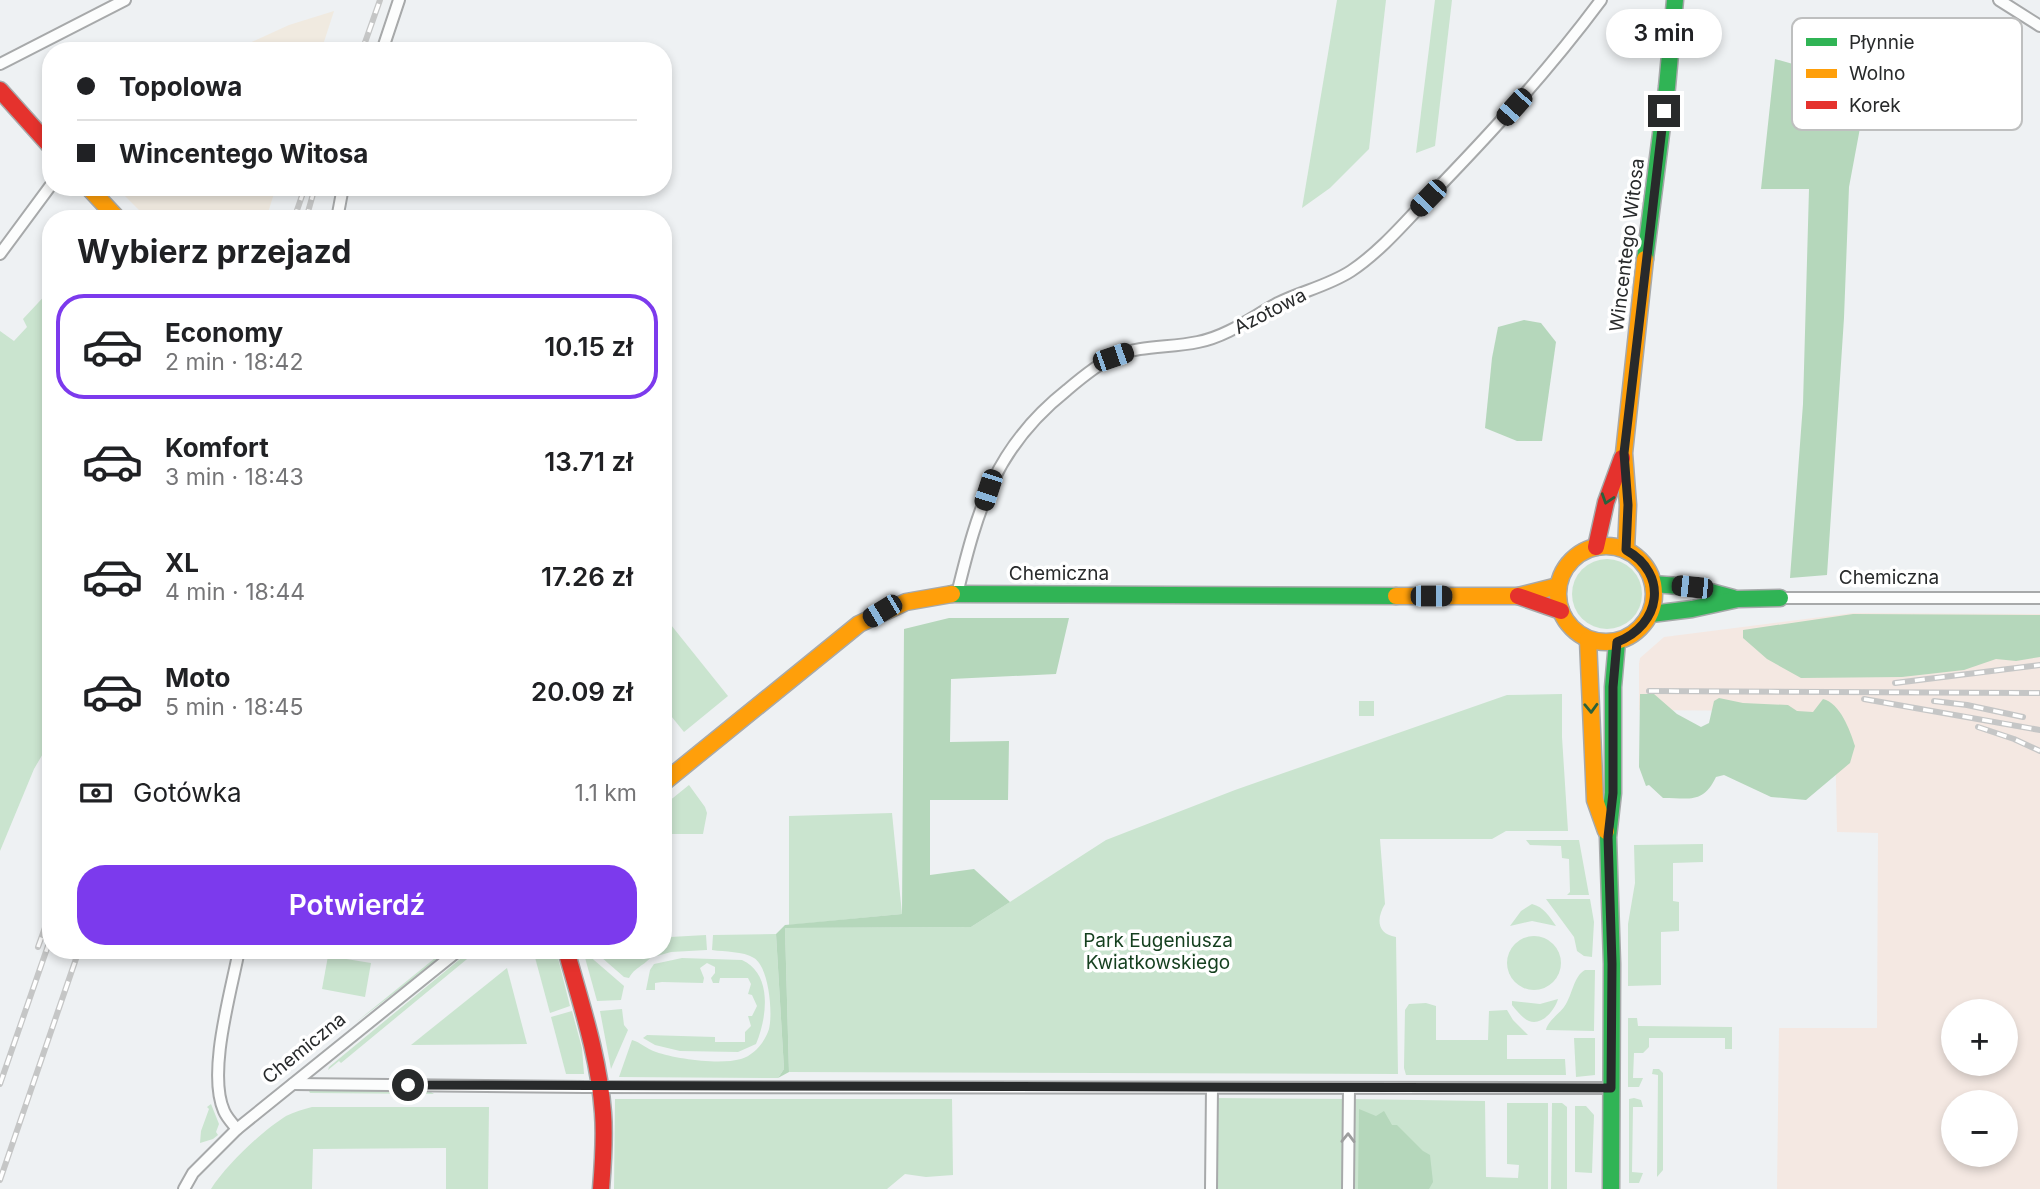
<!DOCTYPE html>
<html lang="pl">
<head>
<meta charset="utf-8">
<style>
  body { margin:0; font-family:Inter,sans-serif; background:#f6f6f6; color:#202124; height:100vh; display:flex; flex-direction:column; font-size:26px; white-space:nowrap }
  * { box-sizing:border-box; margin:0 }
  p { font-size:23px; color:#757577 }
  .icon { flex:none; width:38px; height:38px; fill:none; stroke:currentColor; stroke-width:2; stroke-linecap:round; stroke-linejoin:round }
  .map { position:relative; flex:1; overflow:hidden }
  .side { position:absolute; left:42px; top:210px; width:630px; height:749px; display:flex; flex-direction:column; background:#fff; border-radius:28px; box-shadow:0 4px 10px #0003 }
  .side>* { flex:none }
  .banner { position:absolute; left:42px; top:42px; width:630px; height:154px; border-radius:28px; box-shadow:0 4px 10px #0003; display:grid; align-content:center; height:154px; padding:0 35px; background:#fff }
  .tools { position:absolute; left:1941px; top:999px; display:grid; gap:14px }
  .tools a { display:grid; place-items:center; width:77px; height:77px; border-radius:50%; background:#fff; box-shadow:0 4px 10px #0003; font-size:35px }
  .end { position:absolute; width:32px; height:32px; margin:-16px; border:9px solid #282a2b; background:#fff; box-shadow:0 0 0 4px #fff }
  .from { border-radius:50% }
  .bubble { position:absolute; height:49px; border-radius:24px; background:#fff; box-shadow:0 4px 10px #0003; font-size:23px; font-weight:600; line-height:49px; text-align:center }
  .car { position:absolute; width:21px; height:42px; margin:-21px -10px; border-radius:9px; box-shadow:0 0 5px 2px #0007; background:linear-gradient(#222 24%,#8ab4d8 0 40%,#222 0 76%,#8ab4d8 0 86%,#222 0) }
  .banner b { display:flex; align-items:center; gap:24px; height:66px; font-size:26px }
  .banner b+b { border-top:2px solid #e0e0e0 }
  .banner i { width:18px; height:18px; background:#202124 }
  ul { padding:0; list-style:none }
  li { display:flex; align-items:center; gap:21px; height:105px; margin:0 14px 10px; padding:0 21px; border:4px solid transparent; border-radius:28px }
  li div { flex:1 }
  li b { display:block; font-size:26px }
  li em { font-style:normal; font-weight:600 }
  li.on { border-color:#7c3aed }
  li>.icon { width:63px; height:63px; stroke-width:1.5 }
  h2 { padding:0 35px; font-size:32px; line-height:84px }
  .pay { display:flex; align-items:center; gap:18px; height:77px; padding:0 35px; font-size:26px }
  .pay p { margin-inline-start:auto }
  .button { display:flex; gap:14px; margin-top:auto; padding:14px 35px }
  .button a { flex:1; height:80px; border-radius:28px; background:#7c3aed; color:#fff; font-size:28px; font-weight:600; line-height:80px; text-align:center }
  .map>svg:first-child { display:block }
  .commercial { fill:#f0eae0 }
  .industrial { fill:#f4e8e2; fill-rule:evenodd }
  .green { fill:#cae4cf }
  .forest { fill:#b5d7bb }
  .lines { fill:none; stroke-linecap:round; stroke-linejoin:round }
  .street-casing { stroke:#a7a9aa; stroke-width:14 }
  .fast-casing { stroke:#a7a9aa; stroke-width:19 }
  .slow-casing { stroke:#a7a9aa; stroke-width:19 }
  .jam-casing { stroke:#a7a9aa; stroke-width:19 }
  .street { stroke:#fcfdfd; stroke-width:10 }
  .fast { stroke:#30b455; stroke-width:16 }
  .slow { stroke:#ff9f0a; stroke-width:16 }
  .jam { stroke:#e5322d; stroke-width:16 }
  .rail-casing { stroke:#c5c6c6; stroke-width:6 }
  .rail { stroke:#fff; stroke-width:3.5; stroke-dasharray:10; stroke-linecap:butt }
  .oneway { stroke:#2b613c }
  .oneway2 { stroke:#9d9e9e }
  .route { stroke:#282a2b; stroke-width:9 }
  .labels { text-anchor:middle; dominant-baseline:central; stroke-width:7; stroke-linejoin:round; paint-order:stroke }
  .street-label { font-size:19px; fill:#282a2b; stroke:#fff }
  .park-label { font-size:19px; fill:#143f1e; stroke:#fff }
  .key { fill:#fff; stroke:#bebfbf; stroke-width:2 }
  .key-label { font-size:19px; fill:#282a2b }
</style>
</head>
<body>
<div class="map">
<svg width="2040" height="1189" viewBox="0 0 2040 1189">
  <rect width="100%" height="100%" fill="#eef1f3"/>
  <!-- commercial -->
  <g class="commercial">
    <polygon points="334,11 321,51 232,51 289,25"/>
    <polygon points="116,187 276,187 266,219 148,219"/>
  </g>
  <!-- industrial -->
  <path class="industrial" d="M1853 613 2040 614V1189H1777L1779 1028H1877L1878 833 1837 832 1835 734 1775 711 1639 710V664L1640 658 1664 637ZM1953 1012H2006V1064H1953ZM1953 1102H2006V1155H1953Z"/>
  <!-- green -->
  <g class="green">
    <polygon points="1337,0 1386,0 1369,149 1330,188 1302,208"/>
    <polygon points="1435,0 1452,0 1435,146 1416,153"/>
    <polygon points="51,289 51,740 34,769 0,851 0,331 14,341 27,327 23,319"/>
    <circle cx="1607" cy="594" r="35"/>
    <polygon points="663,615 728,696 684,732 663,706"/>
    <path d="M1562 694V737L1568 831H1506L1492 839H1380L1385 904C1376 919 1377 934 1396 937L1398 1074 789 1072 785 928 971 927 1106 840 1235 790 1507 695Z"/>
    <rect x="1359" y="701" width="15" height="15"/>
    <polygon points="689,785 705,807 707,813 703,834 667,834 666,850 663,850 663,806"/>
    <polygon points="892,813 902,914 789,925 789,816"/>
    <polygon points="1526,840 1579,840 1589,895 1567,895 1570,892 1569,859 1562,858 1561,846 1530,845"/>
    <polygon points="1703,844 1703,862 1673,863 1673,901 1679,902 1679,931 1661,932 1661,985 1628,986 1628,924 1635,883 1634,845"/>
    <polygon points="1546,899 1590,899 1594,922 1592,957 1584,956 1577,951 1574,937"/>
    <path d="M1532 904C1544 907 1549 916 1556 926L1532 921 1510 926 1521 911Z"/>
    <path d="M776 934 784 1069 778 1078 619 1077 632 1040C640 1042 647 1049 656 1052 676 1059 720 1065 741 1059 754 1055 765 1042 769 1029 773 1013 769 967 754 958 743 951 725 952 712 950L713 935Z"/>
    <polygon points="706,935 707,950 671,952 657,956 663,950 670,937"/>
    <circle cx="1534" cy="963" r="27"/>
    <polygon points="445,950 451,950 355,1023"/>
    <polygon points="471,950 478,950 341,1063 339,1061 328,1070 329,1067"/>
    <polygon points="533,950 556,950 570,1006 550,1013"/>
    <path d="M593 950H655C649 965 636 965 629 978L624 977Z"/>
    <polygon points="584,954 587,954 624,986 621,1000 597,1001"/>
    <polygon points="328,956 371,963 365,997 322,989"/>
    <path d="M682 958 742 960C773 974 767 1018 756 1044L738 1052 680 1051 655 1045 643 1038 647 1035 715 1037V1042H745V1032L751 1026 748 1016H752L757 1006 752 995 748 994 751 984 748 978H720L719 983H713L711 978 715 973V967L707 963 700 968 704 978 703 983 662 982 655 983V990H646L650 970 654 964Z"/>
    <polygon points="507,968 527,1044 411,1045"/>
    <path d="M1585 970H1595L1594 1031 1546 1030C1548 1020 1561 1013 1566 1004 1573 992 1574 976 1585 970Z"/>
    <path d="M1558 999C1555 1010 1542 1026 1529 1021 1522 1018 1517 1011 1512 1005V1001L1540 1004Z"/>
    <polygon points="1426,1003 1436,1006 1436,1040 1488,1040 1489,1011 1507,1010 1513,1020 1528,1035 1507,1035 1507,1059 1565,1059 1566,1075 1406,1075 1404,1068 1405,1010 1409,1004"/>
    <polygon points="622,1009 624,1025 628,1030 611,1069 600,1011"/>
    <polygon points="572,1011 582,1048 584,1074 566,1074 551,1017"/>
    <polygon points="1628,1018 1637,1018 1638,1026 1732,1027 1732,1049 1725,1049 1725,1038 1649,1038 1649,1047 1643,1053 1634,1053 1633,1078 1643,1078 1639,1087 1628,1087"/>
    <polygon points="1574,1038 1595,1038 1595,1075 1576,1077"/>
    <polygon points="1653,1069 1659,1069 1663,1073 1663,1170 1657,1177 1658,1075 1652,1074"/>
    <polygon points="308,1089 428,1090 434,1094 310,1093"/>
    <polygon points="1215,1098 1344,1099 1344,1189 1215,1189"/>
    <polygon points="1634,1098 1641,1100 1643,1107 1633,1107 1632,1172 1643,1173 1639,1183 1629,1183 1629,1099"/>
    <polygon points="615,1099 952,1099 953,1175 926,1177 905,1174 887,1189 614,1189"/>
    <polygon points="1351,1099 1485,1101 1486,1177 1518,1178 1519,1165 1507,1164 1507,1103 1548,1103 1548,1189 1351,1189"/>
    <polygon points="1552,1103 1562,1103 1567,1107 1567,1189 1551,1189"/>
    <polygon points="211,1104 219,1124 216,1132 218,1135 213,1139 200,1143 201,1131 209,1109 207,1107"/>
    <polygon points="1575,1106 1586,1106 1594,1115 1592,1173 1575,1172"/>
    <path d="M312 1107H489L488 1189H446V1148L313 1149 312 1189H211C227 1164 261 1132 286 1116 294 1112 304 1109 312 1107Z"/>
  </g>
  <!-- forest -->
  <g class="forest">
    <polygon points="1775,59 1814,70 1816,123 1860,128 1849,187 1844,318 1827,575 1790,578 1803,404 1809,189 1761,189"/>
    <polygon points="1524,320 1541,323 1556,342 1542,441 1517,441 1485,428 1492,358 1498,327"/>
    <polygon points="1853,614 2040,615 2040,657 2016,661 1996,659 1964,670 1902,677 1801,678 1767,659 1743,638 1743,630"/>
    <polygon points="949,618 1069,618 1056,674 951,679 950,742 1009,741 1008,800 930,800 930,875 974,869 1010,902 971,927 785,928 789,1072 778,1078 784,1069 776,934 785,925 902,914 904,629"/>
    <path d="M1640 694H1654L1677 714 1701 727 1709 723 1714 701 1719 698 1743 703 1788 705 1797 711 1813 712 1823 699C1840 703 1850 730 1855 746L1850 763 1806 800 1771 797 1724 775 1716 777C1703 804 1690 798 1663 798L1649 785 1646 786 1639 767Z"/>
    <polygon points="1359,1109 1376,1116 1384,1111 1392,1125 1397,1125 1423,1151 1430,1155 1433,1182 1429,1189 1358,1189"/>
  </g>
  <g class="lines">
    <defs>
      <g id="street">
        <polyline points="1999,0 2040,26"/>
        <polyline points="382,51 399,0"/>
        <polyline points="0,64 125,0"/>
        <polyline points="337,219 343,187"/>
        <polyline points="0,254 51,185"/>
        <path d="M957 594C978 508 995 447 1067 390 1081 378 1098 364 1115 356 1141 345 1170 348 1198 342 1228 336 1252 317 1278 303 1302 291 1328 286 1351 271 1381 251 1406 221 1431 195 1491 133 1549 70 1601 0"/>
        <polyline points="1780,598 2040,598"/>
        <polyline points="293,1084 585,1087 1611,1088"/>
        <path d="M237 1129C233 1124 227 1118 224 1111 207 1073 231 992 239 950"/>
        <polyline points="184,1189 193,1173 237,1129 459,950"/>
        <polyline points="1211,1189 1212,1088"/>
        <polyline points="1348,1189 1349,1088"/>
      </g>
      <g id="fast">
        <polyline points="1645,259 1667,87 1675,0"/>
        <polyline points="1653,584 1692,587 1733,598"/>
        <polyline points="952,594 1396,596"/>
        <polyline points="1651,614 1692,609 1738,599 1780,598"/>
        <polyline points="1611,1189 1612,964 1608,837 1613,793 1613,687 1617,642"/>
      </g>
      <g id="slow">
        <polyline points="88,187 118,219"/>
        <circle cx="1606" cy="594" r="48"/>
        <polyline points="1626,550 1628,505 1624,453 1645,259"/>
        <polyline points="1396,596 1518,596 1558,586"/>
        <polyline points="1588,640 1595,800 1606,831"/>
        <polyline points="663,783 859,624 906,602 952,594"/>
      </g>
      <g id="jam">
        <polyline points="0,90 51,147"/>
        <polyline points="1596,547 1606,502 1622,458"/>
        <polyline points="1518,596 1561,611"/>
        <path d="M566 950C581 1004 599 1057 603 1113 605 1139 603 1164 601 1189"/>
      </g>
    </defs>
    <!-- street casing -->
    <use href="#street" class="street-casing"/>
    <!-- fast casing -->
    <use href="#fast" class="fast-casing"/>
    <!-- slow casing -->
    <use href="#slow" class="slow-casing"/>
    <!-- jam casing -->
    <use href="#jam" class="jam-casing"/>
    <!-- street -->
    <use href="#street" class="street"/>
    <!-- fast -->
    <use href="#fast" class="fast"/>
    <!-- slow -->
    <use href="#slow" class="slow"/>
    <!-- jam -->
    <use href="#jam" class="jam"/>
    <defs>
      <g id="rail">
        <polyline points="362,51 380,0"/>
        <polyline points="294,219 305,187"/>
        <polyline points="306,219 315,187"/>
        <polyline points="1895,683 2040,665"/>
        <polyline points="1649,691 2040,693"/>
        <polyline points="1864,699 2040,730"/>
        <polyline points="1934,701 1967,705 2023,717"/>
        <polyline points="1978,727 2014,739 2040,751"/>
        <polyline points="38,947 51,911"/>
        <polyline points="0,1084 51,937"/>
        <polyline points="0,1180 79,950"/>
      </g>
    </defs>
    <!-- rail casing -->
    <use href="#rail" class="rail-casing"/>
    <!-- rail -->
    <use href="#rail" class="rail"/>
  </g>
  <!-- one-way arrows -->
  <defs><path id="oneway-chevron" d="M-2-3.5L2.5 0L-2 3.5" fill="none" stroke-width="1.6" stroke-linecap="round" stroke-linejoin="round" transform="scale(1.75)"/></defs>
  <g class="oneway">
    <use href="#oneway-chevron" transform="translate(1607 499) rotate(108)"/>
    <use href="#oneway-chevron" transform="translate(1591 708) rotate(88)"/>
  </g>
  <use class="oneway2" href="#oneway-chevron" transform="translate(1348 1138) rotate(-89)"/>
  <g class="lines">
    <!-- route -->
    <path class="route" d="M408 1085 1611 1088 1612 964 1608 837 1613 793V687L1617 642C1661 625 1669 574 1626 550L1628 505 1624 453 1664 111"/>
  </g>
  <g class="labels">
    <!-- street labels -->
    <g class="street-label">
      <text transform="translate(1627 245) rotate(-83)">Wincentego Witosa</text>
      <text transform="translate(1270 311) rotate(-27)">Azotowa</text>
      <text x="1059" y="573">Chemiczna</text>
      <text x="1889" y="577">Chemiczna</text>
      <text transform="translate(304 1048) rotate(-39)">Chemiczna</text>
    </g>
    <!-- park labels -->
    <g class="park-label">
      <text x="1158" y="940">Park Eugeniusza<tspan x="1158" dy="22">Kwiatkowskiego</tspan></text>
    </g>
  </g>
  <!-- legend -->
  <rect x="1792" y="18" width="230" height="112" rx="10" class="key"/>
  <rect x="1806" y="38" width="31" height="8" fill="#30b455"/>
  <rect x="1806" y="69" width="31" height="9" fill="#ff9f0a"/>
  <rect x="1806" y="101" width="31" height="8" fill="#e5322d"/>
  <g class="key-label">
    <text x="1849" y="49">Płynnie</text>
    <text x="1849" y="80">Wolno</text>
    <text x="1849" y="112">Korek</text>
  </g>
</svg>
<div class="tools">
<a>+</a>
<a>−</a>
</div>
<i class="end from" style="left:408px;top:1085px"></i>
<i class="end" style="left:1664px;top:111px"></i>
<div class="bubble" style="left:1606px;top:9px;width:116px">3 min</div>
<i class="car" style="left:1514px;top:107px;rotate:222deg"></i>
<i class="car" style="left:1428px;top:198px;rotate:224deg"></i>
<i class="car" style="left:1113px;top:357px;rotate:71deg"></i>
<i class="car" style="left:988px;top:490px;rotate:198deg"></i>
<i class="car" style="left:1692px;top:587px;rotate:276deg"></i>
<i class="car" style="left:1431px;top:596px;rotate:90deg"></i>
<i class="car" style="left:882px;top:611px;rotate:239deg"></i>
<div class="banner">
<b><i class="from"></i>Topolowa</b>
<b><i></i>Wincentego Witosa</b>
</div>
<section class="side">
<h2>Wybierz przejazd</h2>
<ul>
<li class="on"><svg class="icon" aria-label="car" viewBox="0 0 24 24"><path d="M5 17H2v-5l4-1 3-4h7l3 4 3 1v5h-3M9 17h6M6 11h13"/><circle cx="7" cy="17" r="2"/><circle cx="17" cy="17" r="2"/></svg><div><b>Economy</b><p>2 min · 18:42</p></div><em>10.15 zł</em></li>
<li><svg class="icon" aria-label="car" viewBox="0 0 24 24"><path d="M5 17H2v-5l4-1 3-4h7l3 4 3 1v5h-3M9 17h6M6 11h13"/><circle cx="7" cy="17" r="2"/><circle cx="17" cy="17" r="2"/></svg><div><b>Komfort</b><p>3 min · 18:43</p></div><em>13.71 zł</em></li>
<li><svg class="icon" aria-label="car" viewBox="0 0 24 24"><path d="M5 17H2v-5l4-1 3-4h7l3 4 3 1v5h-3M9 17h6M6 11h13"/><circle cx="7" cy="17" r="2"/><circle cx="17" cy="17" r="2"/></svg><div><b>XL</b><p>4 min · 18:44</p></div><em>17.26 zł</em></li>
<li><svg class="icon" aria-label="car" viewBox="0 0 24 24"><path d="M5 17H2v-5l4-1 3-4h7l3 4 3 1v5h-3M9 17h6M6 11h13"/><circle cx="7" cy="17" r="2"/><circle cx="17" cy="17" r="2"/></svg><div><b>Moto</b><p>5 min · 18:45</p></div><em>20.09 zł</em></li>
</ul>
<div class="pay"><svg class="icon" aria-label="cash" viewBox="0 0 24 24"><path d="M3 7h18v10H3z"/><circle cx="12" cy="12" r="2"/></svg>Gotówka<p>1.1 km</p></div>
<div class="button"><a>Potwierdź</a></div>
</section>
</div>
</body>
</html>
